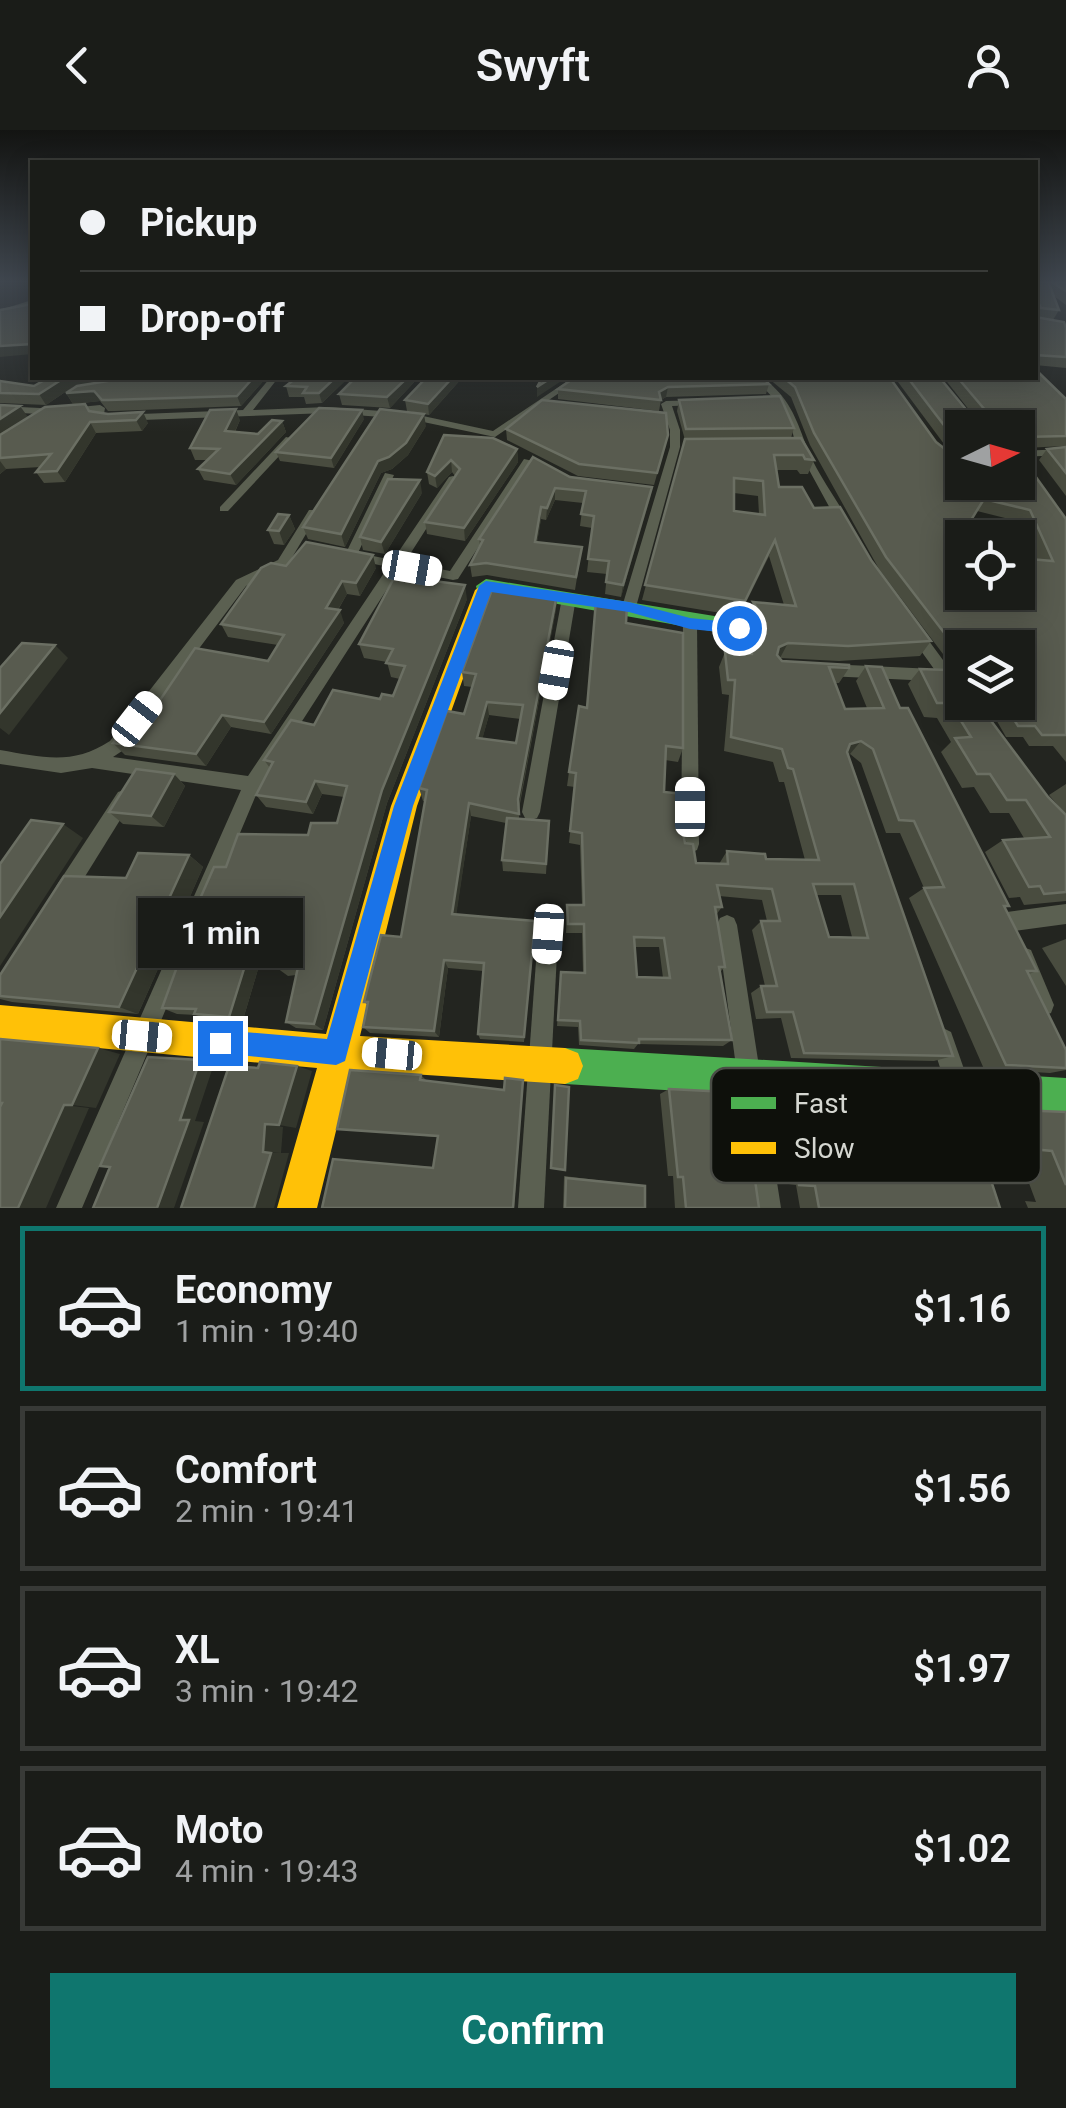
<!DOCTYPE html>
<html lang="en">
<head>
<meta charset="utf-8">
<style>
  body { margin:0; font-family:Roboto,sans-serif; background:#272925; color:#f1f3f6; height:100vh; display:flex; flex-direction:column; font-size:38px; white-space:nowrap }
  * { box-sizing:border-box; margin:0 }
  p { font-size:32px; color:#9fa1a2 }
  .icon { flex:none; width:55px; height:55px; fill:none; stroke:currentColor; stroke-width:2; stroke-linecap:round; stroke-linejoin:round }
  .map { position:relative; height:1078px; overflow:hidden }
  .side { display:flex; flex-direction:column; background:#1a1c18; flex:1 }
  .side>* { flex:none }
  .hud { position:absolute; left:30px; top:30px; width:1008px; height:220px; border-radius:0px; box-shadow:0 5px 25px #0003,0 0 0 2px #383a37; display:grid; align-content:center; height:220px; padding:0 50px; background:#1a1c18 }
  .needle { width:65px; rotate:85deg }
  .buttons { position:absolute; left:945px; top:280px; display:grid; gap:20px }
  .buttons a { display:grid; place-items:center; width:90px; height:90px; border-radius:0px; background:#1a1c18; box-shadow:0 5px 25px #0003,0 0 0 2px #383a37; font-size:50px }
  .end { position:absolute; width:45px; height:45px; margin:-22px; border:12px solid #1a73e8; background:#fff; box-shadow:0 0 0 5px #fff }
  .from { border-radius:50% }
  .bubble { position:absolute; height:70px; border-radius:0px; background:#1a1c18; box-shadow:0 5px 25px #0003,0 0 0 2px #383a37; font-size:32px; font-weight:600; line-height:70px; text-align:center }
  .car { position:absolute; width:30px; height:60px; margin:-30px -15px; border-radius:12px; box-shadow:0 0 8px 2px #0007; background:linear-gradient(#fff 24%,#345 0 40%,#fff 0 76%,#345 0 86%,#fff 0) }
  .hud b { display:flex; align-items:center; gap:35px; height:95px; font-size:38px }
  .hud b+b { border-top:2px solid #383a37 }
  .hud i { width:25px; height:25px; background:#f1f3f6 }
  ul { padding:18px 0 0; list-style:none }
  li { display:flex; align-items:center; gap:30px; height:165px; margin:0 20px 15px; padding:0 30px; border:5px solid #383a37; border-radius:0px }
  li div { flex:1 }
  li b { display:block; font-size:38px }
  li em { font-style:normal; font-weight:600 }
  li.current { border-color:#0f766e }
  li>.icon { width:90px; height:90px; stroke-width:1.5 }
  .action { display:flex; gap:20px; margin-top:auto; padding:20px 50px }
  .action a { flex:1; height:115px; border-radius:0px; background:#0f766e; color:#fff; font-size:40px; font-weight:600; line-height:115px; text-align:center }
  header { display:flex; justify-content:space-between; align-items:center; height:130px; padding:0 50px; background:#1a1c18; font-size:45px; font-weight:600 }
  .map>svg:first-child { display:block }
  .lines { fill:none; stroke-linecap:round; stroke-linejoin:round }
  .street { fill:#5b6051; fill-rule:evenodd }
  .fast { fill:#4caf50; fill-rule:evenodd }
  .slow { fill:#ffc107; fill-rule:evenodd }
  .wall { fill:#494c3f; fill-rule:evenodd }
  .shaded-wall { fill:#33362c }
  .building { fill:#585b4f; stroke:#6b6f63; stroke-width:2.5; fill-rule:evenodd }
  .route { fill:#1a73e8 }
  .key { fill:#0e100b; stroke:#4a4c46; stroke-width:2.5 }
  .key-label { font-size:28px; fill:#d5d7d1 }
</style>
</head>
<body>
<header><svg class="icon" aria-label="back" viewBox="0 0 24 24"><path d="M15 5l-7 7 7 7"/></svg>Swyft<svg class="icon" aria-label="person" viewBox="0 0 24 24"><circle cx="12" cy="8" r="4"/><path d="M4 21q1-7 8-7t8 7"/></svg></header>
<div class="map">
<svg width="1066" height="1078" viewBox="0 0 1066 1078">
  <rect width="100%" height="100%" fill="#232520"/>
  <g class="lines">
    <!-- street -->
    <g class="street">
      <polygon points="32,170 32,174 0,184 0,180"/>
      <polygon points="270,248 278,248 253,280 327,277 409,283 493,301 572,248 581,248 495,307 409,289 327,283 115,291 96,288 95,281 60,285 0,282 0,276 60,279 100,275 105,278 104,284 115,285 243,280"/>
      <path d="M755 248H764C789 269 795 285 806 315 814 339 837 370 850 393L848 396H840L838 393 796 316 791 296 782 278Z"/>
      <polygon points="703,270 705,272 700,275 672,276 680,300 680,317 636,477 629,482 624,480 622,477 670,317 670,300 661,274 666,271"/>
      <polygon points="286,307 295,309 228,381 220,381 220,377"/>
      <polygon points="1066,319 1066,325 1018,327 1018,321"/>
      <path d="M524 329 533 331 458 449 453 450 400 439 259 658 82 1078H56L241 660 92 638 61 643 0 634V620C42 627 72 636 110 611L236 450 278 430 309 380H317L319 382 287 436 246 456 122 621 113 627 248 646 388 437 347 428 345 425 385 343 394 345 358 423 393 430 449 347 453 346 458 349 405 432 450 441Z"/>
      <polygon points="569,463 576,468 540,682 537,688 531,690 525,688 522,682 562,468"/>
      <polygon points="690,488 697,493 699,714 697,720 690,723 683,720 681,714 683,493"/>
      <polygon points="916,499 921,500 962,556 964,572 956,571 939,547 933,551 827,546 822,544 819,540 822,536 827,534 934,539 909,504"/>
      <polygon points="124,660 130,662 133,668 130,674 71,769 64,772 57,769 54,762 57,755 118,662"/>
      <polygon points="1066,774 1066,794 1007,802 1000,799 997,792 1000,785 1007,782"/>
      <polygon points="727,785 734,788 737,795 781,1078 755,1078 717,795 720,788"/>
      <polygon points="548,794 555,797 558,804 544,1078 518,1078 538,804 541,797"/>
      <polygon points="1023,817 1031,820 1054,875 1051,883 1043,886 1035,883 1012,828 1015,820"/>
      <polygon points="943,898 951,902 971,959 968,968 959,971 950,968 931,910 935,902"/>
    </g>
    <!-- fast -->
    <g class="fast">
      <polygon points="486,449 739,490 750,498 739,506 518,467 478,465 476,456"/>
      <polygon points="565,918 1066,948 1066,984 565,954 552,949 547,936 552,923"/>
    </g>
    <!-- slow -->
    <polygon class="slow" points="485,453 495,460 417,676 360,906 565,918 578,923 583,936 578,949 565,954 351,940 317,1078 277,1078 317,938 0,909 0,875 326,904 391,676 475,460"/>
  </g>
  <!-- wall -->
  <g class="wall">
    <polygon points="1035,151 1066,151 1066,175 1054,166 1059,180 1053,190 1035,187"/>
    <polygon points="1035,187 1066,198 1066,238 1035,235"/>
    <polygon points="48,248 266,248 241,276 115,281 108,281 100,271 73,274 66,263 107,250 74,256 46,275 0,273 0,251 34,256"/>
    <polygon points="296,248 348,248 322,273 306,274 304,267 289,267 286,256"/>
    <polygon points="355,248 418,248 390,278 342,275 339,264"/>
    <polygon points="426,248 462,248 429,285 407,281 405,270"/>
    <path d="M768 248H890L936 312 954 326 1018 352 962 298V324H957L944 314 895 248H940L974 289 977 290 944 248H1035L1066 269V316L1023 318V329L1066 389V632L1053 616H1029L1023 607H1006L986 572H1018V518H962V534L956 524H943L879 439 810 315 791 267ZM977 381 1021 392 1037 430 962 462 960 408Z"/>
    <polygon points="769,254 766,264 666,267 661,270 659,281 558,269 558,259"/>
    <path d="M679 270 794 298 791 308 814 330 808 344H800L797 340H776L779 357 814 378 871 430 931 511 920 526 839 531 780 528 782 531 849 538 839 553H835L845 579 867 578 856 551 866 536 900 578 1009 776 1005 778 1037 841 1029 844 1066 920V940L1050 943 984 939 909 768 924 758 900 703H886L861 633 850 624 848 625 953 926 934 931 791 928 781 888 756 889 753 873 751 863 761 856H765L752 800 761 791H767L762 770 719 766 722 777 716 785 725 837 720 842 732 910 723 916 638 914 634 919 579 915 578 897 557 896 561 842 583 843 582 803H566L567 775H582L580 715 569 713 575 657 567 656 569 642 587 578 626 493 683 618 678 632 665 630 664 662 696 733 719 734 727 721 766 729 805 730 784 652H779L773 632 724 621 729 565 722 564 719 537 725 522 746 524 747 505 751 494 747 488 753 472 784 475 769 426 739 486 642 470 685 310 677 281ZM734 363 758 366 759 384 734 381ZM817 765H841L852 807H829ZM635 817H659L663 848 637 847Z"/>
    <polygon points="0,275 28,287 89,281 148,293 142,301 96,303 65,352 44,353 36,342 41,337 6,339 0,344"/>
    <polygon points="364,289 334,338 280,331 276,322"/>
    <polygon points="240,290 235,302 258,304 282,291 286,302 236,355 204,350 198,339 207,330 195,330 190,318"/>
    <polygon points="426,296 408,325 392,339 381,343 345,417 308,409 303,397"/>
    <polygon points="506,299 665,316 654,355 578,346 507,310"/>
    <polygon points="444,305 517,319 518,332 465,411 427,404 425,392 455,346 452,342 437,358 429,354 427,342"/>
    <polygon points="1066,317 1066,366 1039,330 1047,319"/>
    <polygon points="570,347 652,357 621,467 605,464 607,444 587,442 592,398 580,396 583,373 555,370 546,390 541,389 537,412 582,417 575,460 487,445 472,447 470,435 480,416 479,409"/>
    <polygon points="422,363 385,424 363,420 360,407"/>
    <polygon points="289,385 295,399 284,415 274,414 268,400"/>
    <polygon points="286,436 376,438 360,466 347,464 338,480 344,493 271,604 231,597 206,636 125,625 113,613 154,579 268,531 278,515 228,507 221,494"/>
    <path d="M557 464 556 479 519 679V688L549 691 546 744 503 741 502 730 506 693 471 686 456 784 535 800 524 912 480 909 478 904 483 841 448 838 439 907 370 903 363 897 368 875 364 872 401 807 425 671H423L419 658 464 584 472 557 464 556 462 542ZM489 585 521 589 516 613 482 609Z"/>
    <polygon points="467,469 387,673 323,900 296,898 286,892 296,845 288,846 277,838 282,819 264,819 242,893 209,890 196,885 177,884 162,878 212,812 223,781 211,781 199,771 226,737 337,693 344,667 322,664 313,684 266,677 256,665 270,638 264,630 314,595 380,569 393,566 400,549 391,547 387,532 364,528 359,514"/>
    <polygon points="920,539 962,568 1048,667 1065,684 1049,665 1066,654 1066,771 1024,775 1020,767 1009,768 985,722 1003,710 1024,708 1009,683 990,683 974,657 962,658 941,622 951,612 937,588 924,587 908,554"/>
    <polygon points="174,644 185,656 164,697 123,694 109,682"/>
    <polygon points="189,725 203,737 138,884 12,872 0,869 0,866 126,748"/>
    <polygon points="1066,809 1066,856 1042,818"/>
    <polygon points="421,945 427,951 504,960 523,950 514,1078 333,1029 433,1037 437,1007 337,999"/>
    <polygon points="669,959 755,1050 759,1078 675,1078 673,1046 668,1046 660,964"/>
    <polygon points="784,966 1000,1078 800,1078 796,1055 781,1053 768,969"/>
    <polygon points="1017,980 1066,982 1066,1078 1028,1078 1025,1071 1036,1072 1017,1021 998,1020 985,983"/>
    <polygon points="564,1046 645,1056 645,1078 563,1078"/>
  </g>
  <!-- shaded-wall -->
  <g class="shaded-wall">
    <polygon points="32,214 32,224 0,227 0,216"/>
    <polygon points="64,248 106,248 107,250 74,256 46,275 39,264"/>
    <polygon points="253,248 266,248 241,276 237,266"/>
    <polygon points="335,248 348,248 322,273 319,263"/>
    <polygon points="407,248 418,248 390,278 387,267"/>
    <polygon points="452,248 462,248 429,285 428,274"/>
    <polygon points="551,248 566,248 537,267 537,257"/>
    <polygon points="668,257 666,267 661,270 659,262"/>
    <polygon points="94,261 100,271 73,274 66,263"/>
    <polygon points="20,276 28,287 0,306 0,289"/>
    <polygon points="236,279 240,290 230,312 225,301"/>
    <polygon points="362,280 364,289 334,338 331,328"/>
    <polygon points="143,282 148,293 142,301 136,290"/>
    <polygon points="424,284 426,296 408,325 392,339 381,343 345,417 341,404 378,331"/>
    <polygon points="282,291 286,302 236,355 230,344"/>
    <polygon points="90,292 96,303 65,352 57,341"/>
    <polygon points="517,319 518,332 465,411 464,398"/>
    <polygon points="451,330 452,342 437,358 435,346"/>
    <polygon points="0,331 6,339 0,344"/>
    <polygon points="420,350 422,363 385,424 381,412"/>
    <polygon points="652,357 650,369 621,467 623,455"/>
    <polygon points="555,358 555,370 546,390 547,378"/>
    <polygon points="541,377 541,389 535,425 535,412"/>
    <polygon points="289,385 295,399 284,415 279,401"/>
    <polygon points="775,410 769,426 739,486 745,471"/>
    <polygon points="373,425 376,438 360,466 356,453"/>
    <polygon points="342,451 347,464 331,491 326,478"/>
    <polygon points="465,455 467,469 387,673 323,900 314,894 382,660"/>
    <polygon points="557,464 556,479 518,681 518,669"/>
    <polygon points="340,480 344,493 271,604 264,592"/>
    <polygon points="788,513 780,528 772,532 779,517"/>
    <polygon points="55,515 68,528 9,605 0,598 0,583"/>
    <polygon points="487,572 489,585 479,621 477,608"/>
    <polygon points="222,585 231,597 206,636 196,624"/>
    <polygon points="861,611 850,624 840,628 850,614"/>
    <polygon points="174,644 185,656 164,697 151,686"/>
    <polygon points="315,651 322,664 313,684 306,672"/>
    <polygon points="469,673 471,686 455,794 452,784"/>
    <polygon points="63,694 83,708 0,836 0,787"/>
    <polygon points="189,725 203,737 138,884 119,877"/>
    <polygon points="253,810 264,819 242,893 229,887"/>
    <polygon points="444,830 448,838 439,907 434,901"/>
    <polygon points="98,918 120,924 96,978 72,975"/>
    <polygon points="200,930 214,934 195,991 204,992 174,1078 157,1078 180,990"/>
    <polygon points="297,936 312,941 296,998 279,995"/>
    <polygon points="523,950 514,1078 513,1078"/>
    <polygon points="64,975 89,978 46,1078 18,1078"/>
    <polygon points="265,994 283,997 281,1023 263,1022"/>
    <polygon points="271,1023 289,1023 274,1078 254,1078"/>
  </g>
  <!-- building -->
  <g class="building">
    <polygon points="1035,151 1048,151 1059,180 1041,178 1035,166"/>
    <polygon points="1050,151 1066,151 1066,161"/>
    <polygon points="32,174 32,214 0,216 0,180"/>
    <polygon points="1035,187 1064,192 1066,198 1066,227 1035,225"/>
    <path d="M1035 239 1066 269V306L1023 307V329L1066 389V605H1042L1035 596H1018L1003 572H1018V518H969L966 512 952 513 886 427 814 303 795 257 784 248H890L936 312 954 326 962 325V352H1018V298H962V312L950 303 908 248H940L974 289 987 291 991 287 958 248H1035ZM984 369 1030 380 1053 431 1018 428V462H962V411L960 408Z"/>
    <polygon points="48,248 64,248 39,264 0,263 0,251 34,256"/>
    <polygon points="108,248 253,248 237,266 109,270 102,270 94,261 66,263 77,256 108,251"/>
    <polygon points="296,248 335,248 319,263 303,263 307,257 286,256"/>
    <polygon points="355,248 407,248 387,267 339,264"/>
    <polygon points="426,248 452,248 428,274 405,270"/>
    <polygon points="542,248 551,248 537,257"/>
    <polygon points="574,248 763,248 769,254 668,257 659,262 661,270 558,259"/>
    <polygon points="780,266 794,298 686,299 679,270"/>
    <polygon points="542,270 666,283 668,305 657,343 579,334 506,299"/>
    <polygon points="85,274 89,281 108,284 143,282 136,290 90,292 57,341 36,342 51,324 0,328 0,305 45,277"/>
    <polygon points="0,275 20,276 0,289"/>
    <polygon points="319,278 362,280 331,328 276,322"/>
    <polygon points="236,279 225,301 258,304 272,290 282,291 230,344 198,339 219,319 190,318 210,280"/>
    <polygon points="380,279 424,284 406,313 389,327 378,331 341,404 303,397"/>
    <polygon points="444,305 493,308 517,319 464,398 425,392 460,339 451,330 435,346 427,342"/>
    <path d="M801 308 814 330 805 329 803 325H774L779 357H802L814 378 840 377 871 430 931 511 848 516 788 513 779 517 777 525 782 531 849 535V538L829 537 845 579 884 578 866 536 882 537 900 578H908L1009 776H1004L1037 841H1027L1066 920V938L1006 935 924 758 944 757 914 691 899 690 873 619 861 611 850 614 847 622 953 926 804 923 793 882H767L763 865 761 856H777L761 791H780L772 759 717 755 722 777H715L725 837H719L732 910 639 909V913L581 910 580 891 558 890 561 842 585 843 584 794H568L567 775H584L582 703 570 701 576 643 569 642 579 576 587 578 596 471 627 476 626 493 683 503V618L666 616 664 662 683 664V703L685 713 693 714 696 733 728 734 727 721 765 724 766 729 819 730 793 639 788 638 782 619 731 607 735 550H728L725 522 752 524 753 490 760 483 753 472 796 476 775 410 745 471 645 455 685 309ZM734 348 763 351 765 385 734 381ZM813 754H854L868 808 829 807ZM634 807 664 808 670 848 637 847Z"/>
    <polygon points="1066,317 1066,343 1047,319"/>
    <polygon points="533,327 570,347 652,357 623,455 606,452 609,431 588,429 594,386 581,384 586,361 555,358 547,378 541,377 535,412 582,417 576,447 486,433 470,435 483,410 479,409"/>
    <polygon points="388,349 420,350 381,412 360,407"/>
    <polygon points="278,384 289,385 279,401 268,400"/>
    <polygon points="306,412 373,425 356,453 342,451 326,478 340,480 264,592 222,585 196,624 113,613 141,577 154,579 195,518 268,531 284,505 221,494 261,438 271,433 286,436"/>
    <polygon points="395,446 465,455 382,660 314,894 286,892 298,837 277,838 284,811 253,810 229,887 194,884 196,879 162,878 186,812 212,812 227,772 199,771 214,737 226,737 238,704 308,705 311,693 337,693 347,656 315,651 306,672 256,665 273,632 264,630 291,590 314,595 333,560 380,569 382,564 393,566 405,536 386,533 393,519 359,514"/>
    <path d="M494 454 557 464 518 669 519 684 469 673 452 784 535 791 524 907 478 904 484 833 444 830 434 901 363 897 368 872H364L381 805 401 807 427 660 419 658 447 581 464 584 476 544 462 542ZM487 572 523 575 516 613 477 608Z"/>
    <polygon points="22,513 55,515 0,583 0,538"/>
    <polygon points="920,539 947,540 962,568 962,572 977,572 1048,667 1066,685 1066,762 1044,764 1040,756 1029,757 1003,710 1050,707 1026,670 1007,670 990,644 977,644 955,608 971,607 950,573 937,573"/>
    <polygon points="136,639 174,644 151,686 109,682"/>
    <polygon points="507,688 549,691 546,734 502,730"/>
    <polygon points="31,690 63,694 0,787 0,734"/>
    <polygon points="138,723 189,725 119,877 0,866 0,845 64,746 126,748"/>
    <polygon points="0,909 98,918 72,975 64,975 18,1078 0,1078 0,977 2,973 0,973"/>
    <polygon points="148,927 200,930 180,990 189,990 157,1078 93,1078 110,1037 100,1036"/>
    <polygon points="260,932 297,936 279,995 265,994 263,1022 271,1023 254,1078 181,1078 229,936 258,938"/>
    <polygon points="350,940 421,945 420,950 504,960 505,948 523,950 513,1078 322,1078 333,1029 433,1038 438,1006 337,999"/>
    <polygon points="555,955 569,957 565,1040 551,1038"/>
    <polygon points="669,959 747,963 762,1051 755,1050 759,1078 686,1078 683,1047 678,1047"/>
    <polygon points="784,966 967,977 1000,1078 819,1078 815,1056 799,1055"/>
    <polygon points="1017,980 1066,982 1066,1055 1052,1021 1032,1019"/>
    <polygon points="566,1048 645,1056 645,1078 565,1078"/>
  </g>
  <!-- sky -->
  <linearGradient id="sky" x2="0" y2="1"><stop stop-color="#131412"/><stop offset="0.5" stop-color="#3f464e"/><stop offset="1" stop-color="#3f464e" stop-opacity="0"/></linearGradient>
  <rect width="1066" height="302" fill="url(#sky)"/>
  <!-- route -->
  <polygon class="route" points="486,451 629,472 690,488 739,493 747,498 739,504 690,499 629,482 491,462 413,676 345,931 336,935 211,922 207,913 211,904 220,900 327,909 394,676 479,456"/>
  <!-- legend -->
  <rect x="711" y="938" width="330" height="115" rx="15" class="key"/>
  <rect x="731" y="967" width="45" height="12" fill="#4caf50"/>
  <rect x="731" y="1012" width="45" height="12" fill="#ffc107"/>
  <g class="key-label">
    <text x="794" y="983">Fast</text>
    <text x="794" y="1028">Slow</text>
  </g>
</svg>
<div class="buttons">
<a><svg class="needle" viewBox="-14 -14 28 28"><path d="M0-13l5 13h-10z" fill="#e53935"/><path d="M0 13l5-13h-10z" fill="#9fa1a2"/></svg></a>
<a><svg class="icon" aria-label="locate" viewBox="0 0 24 24"><circle cx="12" cy="12" r="6"/><path d="M12 2v4M12 18v4M2 12h4M18 12h4"/></svg></a>
<a><svg class="icon" aria-label="layers" viewBox="0 0 24 24"><path d="M12 4l9 5-9 5-9-5zM3 14l9 5 9-5"/></svg></a>
</div>
<i class="end from" style="left:739px;top:498px"></i>
<i class="end" style="left:220px;top:913px"></i>
<div class="bubble" style="left:138px;top:768px;width:165px">1 min</div>
<i class="car" style="left:412px;top:438px;rotate:100deg"></i>
<i class="car" style="left:556px;top:540px;rotate:190deg"></i>
<i class="car" style="left:137px;top:589px;rotate:38deg"></i>
<i class="car" style="left:690px;top:677px;rotate:0deg"></i>
<i class="car" style="left:548px;top:804px;rotate:184deg"></i>
<i class="car" style="left:142px;top:906px;rotate:95deg"></i>
<i class="car" style="left:392px;top:924px;rotate:275deg"></i>
<div class="hud">
<b><i class="from"></i>Pickup</b>
<b><i></i>Drop-off</b>
</div>
</div>
<section class="side">
<ul>
<li class="current"><svg class="icon" aria-label="car" viewBox="0 0 24 24"><path d="M5 17H2v-5l4-1 3-4h7l3 4 3 1v5h-3M9 17h6M6 11h13"/><circle cx="7" cy="17" r="2"/><circle cx="17" cy="17" r="2"/></svg><div><b>Economy</b><p>1 min · 19:40</p></div><em>$1.16</em></li>
<li><svg class="icon" aria-label="car" viewBox="0 0 24 24"><path d="M5 17H2v-5l4-1 3-4h7l3 4 3 1v5h-3M9 17h6M6 11h13"/><circle cx="7" cy="17" r="2"/><circle cx="17" cy="17" r="2"/></svg><div><b>Comfort</b><p>2 min · 19:41</p></div><em>$1.56</em></li>
<li><svg class="icon" aria-label="car" viewBox="0 0 24 24"><path d="M5 17H2v-5l4-1 3-4h7l3 4 3 1v5h-3M9 17h6M6 11h13"/><circle cx="7" cy="17" r="2"/><circle cx="17" cy="17" r="2"/></svg><div><b>XL</b><p>3 min · 19:42</p></div><em>$1.97</em></li>
<li><svg class="icon" aria-label="car" viewBox="0 0 24 24"><path d="M5 17H2v-5l4-1 3-4h7l3 4 3 1v5h-3M9 17h6M6 11h13"/><circle cx="7" cy="17" r="2"/><circle cx="17" cy="17" r="2"/></svg><div><b>Moto</b><p>4 min · 19:43</p></div><em>$1.02</em></li>
</ul>
<div class="action"><a>Confirm</a></div>
</section>
</body>
</html>
